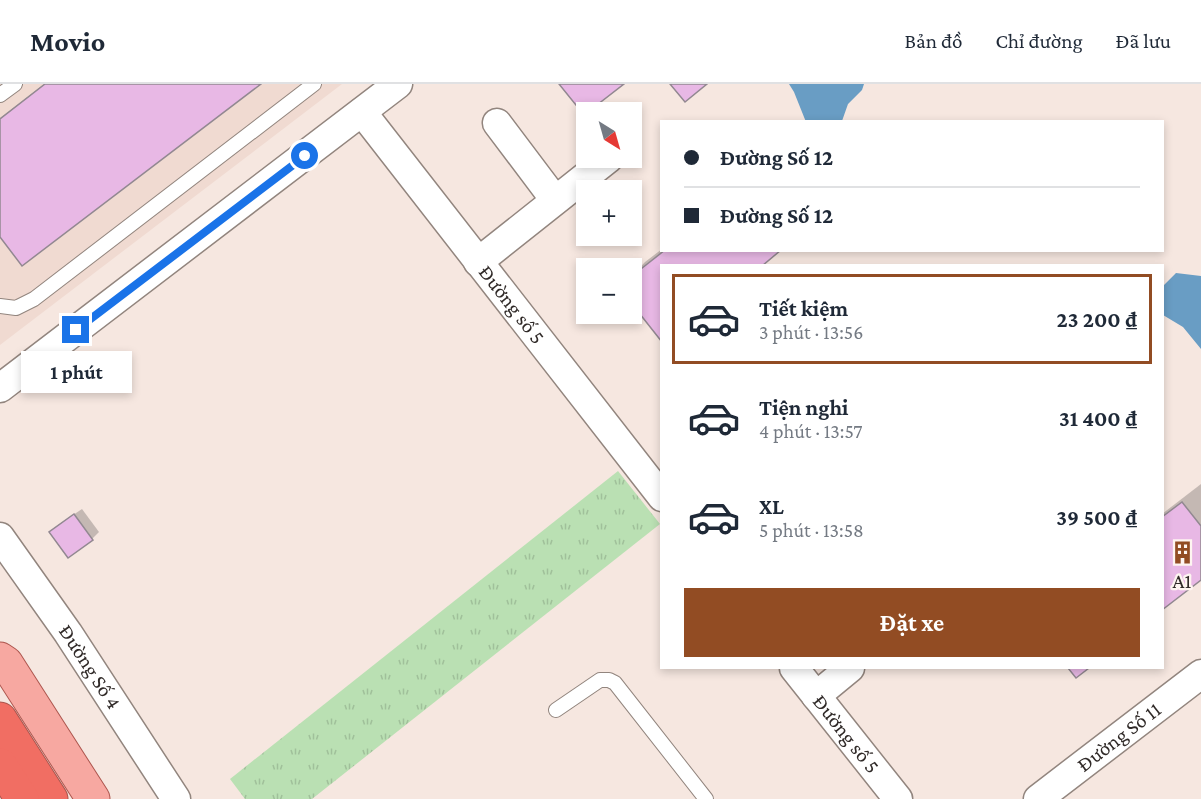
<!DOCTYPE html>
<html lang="vi">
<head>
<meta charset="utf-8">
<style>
  body { margin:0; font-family:"Crimson Pro",serif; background:#f2f2f3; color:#1f2937; height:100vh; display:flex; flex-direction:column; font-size:22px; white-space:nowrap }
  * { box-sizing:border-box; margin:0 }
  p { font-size:20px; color:#747a83 }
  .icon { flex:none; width:33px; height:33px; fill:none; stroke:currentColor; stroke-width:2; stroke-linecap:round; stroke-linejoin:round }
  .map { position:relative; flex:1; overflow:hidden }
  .drawer { position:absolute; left:660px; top:180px; width:504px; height:405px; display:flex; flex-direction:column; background:#fff; border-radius:0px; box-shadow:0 3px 9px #0003 }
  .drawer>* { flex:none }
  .hud { position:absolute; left:660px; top:36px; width:504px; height:132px; border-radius:0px; box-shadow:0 3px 9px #0003; display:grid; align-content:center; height:132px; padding:0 24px; background:#fff }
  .needle { width:39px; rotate:143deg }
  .controls { position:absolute; left:576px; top:18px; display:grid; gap:12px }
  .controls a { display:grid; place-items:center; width:66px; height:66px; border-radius:0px; background:#fff; box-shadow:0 3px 9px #0003; font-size:30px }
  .end { position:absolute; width:27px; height:27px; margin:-14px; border:8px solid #1a73e8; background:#fff; box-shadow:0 0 0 3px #fff }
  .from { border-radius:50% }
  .bubble { position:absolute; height:42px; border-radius:0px; background:#fff; box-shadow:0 3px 9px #0003; font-size:20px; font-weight:700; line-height:42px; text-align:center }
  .hud b { display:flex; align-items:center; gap:21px; height:57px; font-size:22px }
  .hud b+b { border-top:2px solid #e0e1e3 }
  .hud i { width:15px; height:15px; background:#1f2937 }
  ul { padding:10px 0 0; list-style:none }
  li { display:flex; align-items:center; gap:18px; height:90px; margin:0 12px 9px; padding:0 12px; border:3px solid transparent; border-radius:0px }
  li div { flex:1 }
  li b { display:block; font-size:22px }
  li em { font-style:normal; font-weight:700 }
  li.active { border-color:#924c23 }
  li>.icon { width:54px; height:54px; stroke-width:1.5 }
  .primary-button { display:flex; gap:12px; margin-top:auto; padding:12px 24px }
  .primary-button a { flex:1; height:69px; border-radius:0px; background:#924c23; color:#fff; font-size:24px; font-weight:700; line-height:69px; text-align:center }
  header { display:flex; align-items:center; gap:36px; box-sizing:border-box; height:84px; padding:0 30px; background:#fff; border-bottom:2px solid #e0e1e3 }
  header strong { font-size:28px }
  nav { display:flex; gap:33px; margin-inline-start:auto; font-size:21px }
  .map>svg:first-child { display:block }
  .built { fill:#f0dad1 }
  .grass { fill:url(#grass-tufts) }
  .water { fill:#699dc4 }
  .shadow { fill:#0003 }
  .building { fill:#e8b8e5; stroke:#928891; stroke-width:1.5 }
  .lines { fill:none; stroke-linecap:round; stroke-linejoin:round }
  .service-casing { stroke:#92857e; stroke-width:16 }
  .minor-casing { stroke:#92857e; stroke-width:31 }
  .primary-casing { stroke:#ad564e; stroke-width:35 }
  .motorway-casing { stroke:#ad564e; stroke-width:35 }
  .service { stroke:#fff; stroke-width:14 }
  .minor { stroke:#fff; stroke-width:28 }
  .primary { stroke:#f7a8a1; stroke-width:33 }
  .motorway { stroke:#f16e63; stroke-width:33 }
  .route { stroke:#1a73e8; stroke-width:8 }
  .labels { text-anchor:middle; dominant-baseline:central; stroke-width:4.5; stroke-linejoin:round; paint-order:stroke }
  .street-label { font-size:21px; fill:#302a28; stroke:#fef5f1 }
  .poi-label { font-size:21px; fill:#302a28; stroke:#fef5f1 }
</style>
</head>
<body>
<header>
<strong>Movio</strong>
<nav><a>Bản đồ</a><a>Chỉ đường</a><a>Đã lưu</a></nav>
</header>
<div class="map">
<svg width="1201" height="715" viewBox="0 0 1201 715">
  <defs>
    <pattern id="grass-tufts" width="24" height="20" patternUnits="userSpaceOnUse" patternTransform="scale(1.5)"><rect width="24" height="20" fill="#bae0b3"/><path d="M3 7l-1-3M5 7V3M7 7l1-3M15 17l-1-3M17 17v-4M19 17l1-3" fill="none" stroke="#a0c09a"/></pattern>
  </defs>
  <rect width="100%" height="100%" fill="#f6e7e0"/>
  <!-- built -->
  <polygon class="built" points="0,0 342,0 0,261"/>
  <!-- grass -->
  <polygon class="grass" points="618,387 660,440 312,715 245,715 230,695"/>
  <!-- water -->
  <g class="water">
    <polygon points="789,0 864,0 862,6 848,20 842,37 806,38 794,8"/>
    <polygon points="1176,189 1201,192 1201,265 1183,243 1163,231 1163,202"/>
  </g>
  <!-- shadow -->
  <g class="shadow">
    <polygon points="44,0 258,0 0,151 0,34"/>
    <polygon points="662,165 662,166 778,166 662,182 662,255 632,217 632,192 645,178"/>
    <polygon points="1201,400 1201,494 1162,524 1162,430"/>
    <polygon points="82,425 99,448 92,455 51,448 58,441"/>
  </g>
  <!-- building -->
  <g class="building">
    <polygon points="45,0 261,0 22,182 0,153 0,35"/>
    <polygon points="559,0 624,0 584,31"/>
    <polygon points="670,0 707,0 685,18"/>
    <polygon points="665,166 781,166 762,182 662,182 662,258 632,220 632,192"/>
    <polygon points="1182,418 1201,442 1201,496 1162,526 1162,433"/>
    <polygon points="74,430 93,456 68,474 49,448"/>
    <polygon points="1068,584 1089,584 1076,594"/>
  </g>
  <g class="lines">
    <defs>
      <g id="service">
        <polyline points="0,11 15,0"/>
        <polyline points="0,222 16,224 34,215 314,0"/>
        <polyline points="556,626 600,596 609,596 615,599 706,715"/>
      </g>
      <g id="minor">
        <path id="s1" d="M362 28 662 413"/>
        <polyline points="497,39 555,116"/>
        <polyline points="478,178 609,74"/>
        <polyline points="0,304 398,0"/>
        <path id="s2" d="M0 453 68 549 176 715"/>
        <path id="s3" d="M794 584 898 715"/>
        <polyline points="816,612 850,584"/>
        <path id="s4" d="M1038 715 1201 590"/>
      </g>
      <polyline id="primary" points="0,575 6,579 93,715"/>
      <g id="motorway">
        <polyline points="0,635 51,715"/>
        <polyline points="0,681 22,715"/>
      </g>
    </defs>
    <!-- service casing -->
    <use href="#service" class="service-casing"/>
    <!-- minor casing -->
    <use href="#minor" class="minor-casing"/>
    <!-- primary casing -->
    <use href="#primary" class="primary-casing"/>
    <!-- motorway casing -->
    <use href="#motorway" class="motorway-casing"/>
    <!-- service -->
    <use href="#service" class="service"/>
    <!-- minor -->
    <use href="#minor" class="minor"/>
    <!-- primary -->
    <use href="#primary" class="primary"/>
    <!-- motorway -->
    <use href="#motorway" class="motorway"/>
  </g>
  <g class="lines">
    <!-- route -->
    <polyline class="route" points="76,246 305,72"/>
  </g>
  <!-- icons -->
  <defs>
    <symbol id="building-bare" viewBox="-9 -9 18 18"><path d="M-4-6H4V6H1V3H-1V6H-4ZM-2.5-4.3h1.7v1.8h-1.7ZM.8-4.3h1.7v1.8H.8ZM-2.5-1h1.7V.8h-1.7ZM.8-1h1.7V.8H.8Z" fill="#924c23" stroke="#fef5f1" stroke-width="2.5" paint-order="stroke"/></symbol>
  </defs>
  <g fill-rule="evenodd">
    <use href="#building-bare" x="1166" y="452" width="33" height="33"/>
  </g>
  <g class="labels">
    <!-- street labels -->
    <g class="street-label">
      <text stroke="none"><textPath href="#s1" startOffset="244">Đường số 5</textPath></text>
      <text stroke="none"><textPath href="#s2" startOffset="158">Đường Số 4</textPath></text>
      <text stroke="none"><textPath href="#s3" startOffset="84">Đường số 5</textPath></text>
      <text stroke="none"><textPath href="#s4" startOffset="102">Đường Số 11</textPath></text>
    </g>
    <!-- poi labels -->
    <g class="poi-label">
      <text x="1182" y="497">A1</text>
    </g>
  </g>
</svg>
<div class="controls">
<a><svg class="needle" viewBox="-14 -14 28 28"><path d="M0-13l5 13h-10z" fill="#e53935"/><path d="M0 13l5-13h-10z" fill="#747a83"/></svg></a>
<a>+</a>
<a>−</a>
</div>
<i class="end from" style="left:305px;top:72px"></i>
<i class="end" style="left:76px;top:246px"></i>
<div class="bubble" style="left:21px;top:267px;width:111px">1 phút</div>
<div class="hud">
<b><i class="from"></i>Đường Số 12</b>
<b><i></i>Đường Số 12</b>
</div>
<section class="drawer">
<ul>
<li class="active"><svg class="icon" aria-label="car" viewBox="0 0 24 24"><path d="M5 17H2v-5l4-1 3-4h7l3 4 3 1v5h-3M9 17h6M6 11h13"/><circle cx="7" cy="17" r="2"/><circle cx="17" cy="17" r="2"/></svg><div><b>Tiết kiệm</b><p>3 phút · 13:56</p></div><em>23 200 ₫</em></li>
<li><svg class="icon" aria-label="car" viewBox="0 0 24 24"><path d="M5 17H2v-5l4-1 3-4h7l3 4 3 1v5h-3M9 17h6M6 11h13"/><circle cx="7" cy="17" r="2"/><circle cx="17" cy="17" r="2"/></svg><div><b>Tiện nghi</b><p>4 phút · 13:57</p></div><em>31 400 ₫</em></li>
<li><svg class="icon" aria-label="car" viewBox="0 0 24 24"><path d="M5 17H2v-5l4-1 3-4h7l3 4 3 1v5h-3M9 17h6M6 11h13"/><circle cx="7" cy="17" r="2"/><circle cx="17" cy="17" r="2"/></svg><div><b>XL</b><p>5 phút · 13:58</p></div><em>39 500 ₫</em></li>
</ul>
<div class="primary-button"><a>Đặt xe</a></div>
</section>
</div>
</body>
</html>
